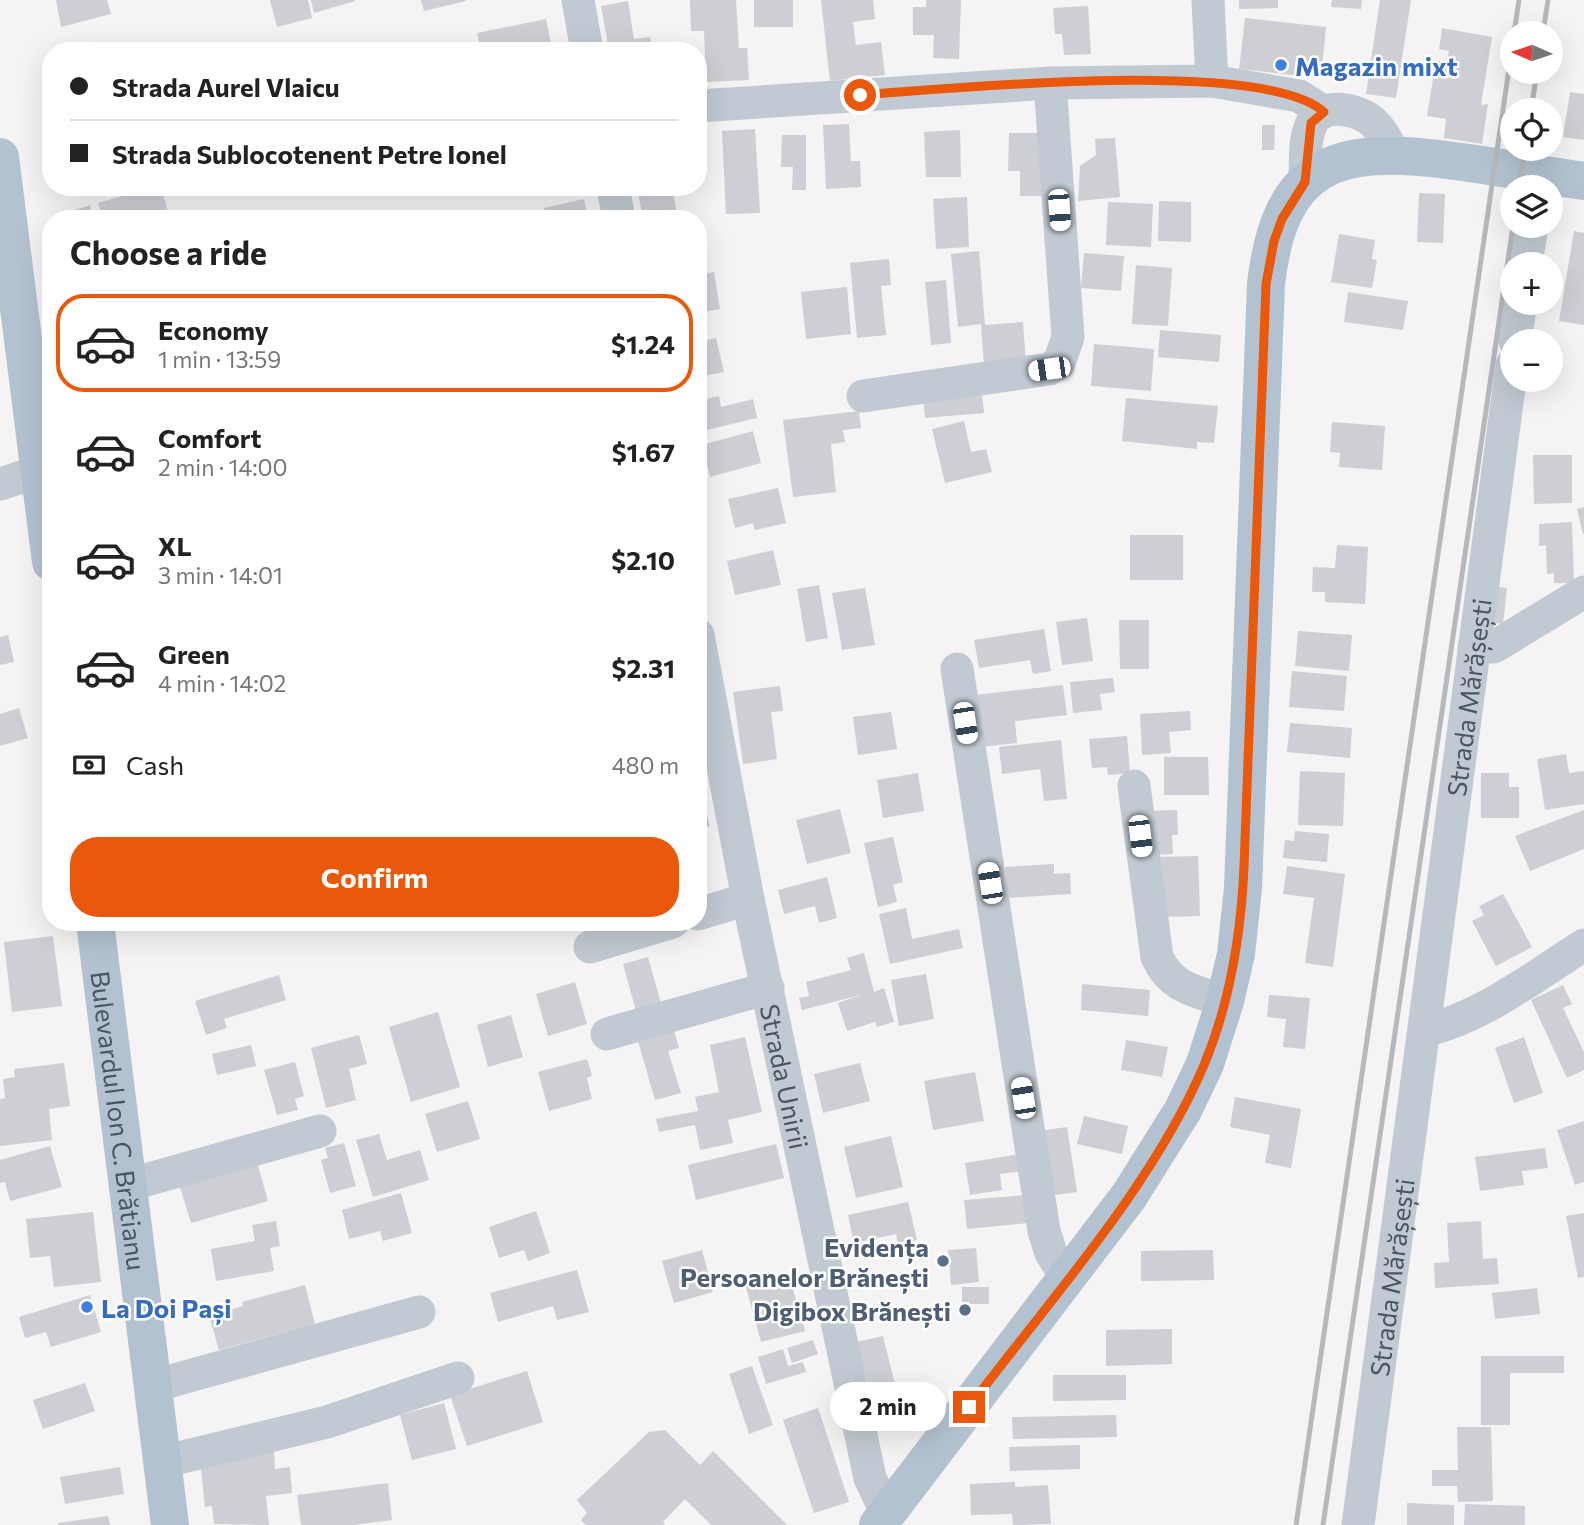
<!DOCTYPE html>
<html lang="en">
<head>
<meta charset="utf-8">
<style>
  body { margin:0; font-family:Commissioner,sans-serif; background:#f6f6f6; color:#222; height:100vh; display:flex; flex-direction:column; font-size:26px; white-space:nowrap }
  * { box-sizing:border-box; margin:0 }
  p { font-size:23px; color:#767676 }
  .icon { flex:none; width:38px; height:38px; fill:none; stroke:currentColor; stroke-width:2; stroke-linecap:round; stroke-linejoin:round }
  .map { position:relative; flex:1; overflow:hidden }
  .side { position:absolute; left:42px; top:210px; width:665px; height:721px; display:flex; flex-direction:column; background:#fff; border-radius:28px; box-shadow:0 7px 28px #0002 }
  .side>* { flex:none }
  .hud { position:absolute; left:42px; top:42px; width:665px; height:154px; border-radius:28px; box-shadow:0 7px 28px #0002; display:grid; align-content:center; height:154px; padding:0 28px; background:#fff }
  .needle { width:46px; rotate:273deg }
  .tools { position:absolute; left:1500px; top:21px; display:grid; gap:14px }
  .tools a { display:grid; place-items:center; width:63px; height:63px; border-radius:50%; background:#fff; box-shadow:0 7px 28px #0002; font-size:35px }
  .end { position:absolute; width:32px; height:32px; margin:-16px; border:9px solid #ea580c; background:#fff; box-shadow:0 0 0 4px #fff }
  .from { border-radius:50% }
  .bubble { position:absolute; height:49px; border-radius:24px; background:#fff; box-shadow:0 7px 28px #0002; font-size:23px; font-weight:700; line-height:49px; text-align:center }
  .car { position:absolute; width:21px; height:42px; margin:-21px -10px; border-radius:9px; box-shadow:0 0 5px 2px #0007; background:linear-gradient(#fff 24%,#345 0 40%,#fff 0 76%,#345 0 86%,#fff 0) }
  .hud b { display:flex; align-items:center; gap:24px; height:66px; font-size:26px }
  .hud b+b { border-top:2px solid #e0e0e0 }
  .hud i { width:18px; height:18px; background:#222 }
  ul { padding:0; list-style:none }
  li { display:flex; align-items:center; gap:21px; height:98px; margin:0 14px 10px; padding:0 14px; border:4px solid transparent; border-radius:28px }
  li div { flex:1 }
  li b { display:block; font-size:26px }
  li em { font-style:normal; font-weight:700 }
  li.active { border-color:#ea580c }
  li>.icon { width:63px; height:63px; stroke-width:1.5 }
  h2 { padding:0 28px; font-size:32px; line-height:84px }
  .pay { display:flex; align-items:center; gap:18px; height:77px; padding:0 28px; font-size:26px }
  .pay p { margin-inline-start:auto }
  .action { display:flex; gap:14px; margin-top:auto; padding:14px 28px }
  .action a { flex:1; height:80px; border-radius:28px; background:#ea580c; color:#fff; font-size:28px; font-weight:700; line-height:80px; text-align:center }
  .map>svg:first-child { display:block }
  .building { fill:#cdcfd5 }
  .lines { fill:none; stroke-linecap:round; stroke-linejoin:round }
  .minor { stroke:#c1cad2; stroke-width:33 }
  .major { stroke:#b3c2d1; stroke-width:38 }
  .rail { stroke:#b5b8bd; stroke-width:5 }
  .route { stroke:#ea580c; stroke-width:9 }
  .shop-dot { fill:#3f7fe0; stroke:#fff; stroke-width:2.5 }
  .service-dot { fill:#5c6f8a; stroke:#fff; stroke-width:2.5 }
  .labels { text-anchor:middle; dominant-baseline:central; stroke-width:5; stroke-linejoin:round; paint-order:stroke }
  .shop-label { font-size:26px; font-weight:bold; fill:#366cbe; stroke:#fff; text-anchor:start }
  .street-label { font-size:26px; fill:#4a5661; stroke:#fff }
  .service-label { font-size:26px; font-weight:bold; fill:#4e5e75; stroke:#fff; text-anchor:end }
</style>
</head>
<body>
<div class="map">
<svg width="1584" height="1525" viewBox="0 0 1584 1525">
  <rect width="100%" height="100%" fill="#f5f3f3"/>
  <!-- building -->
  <g class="building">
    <polygon points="56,0 107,0 111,14 61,27"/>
    <polygon points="270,0 308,0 312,18 277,27"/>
    <polygon points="311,0 355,0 355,1 314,13"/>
    <polygon points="421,0 465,0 466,1 424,11"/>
    <polygon points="690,0 736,0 739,48 747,48 749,80 706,82 704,31 691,31"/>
    <rect x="754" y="0" width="39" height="27"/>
    <polygon points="821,0 873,0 875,19 853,22 856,45 881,42 885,75 830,81"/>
    <polygon points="926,0 961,0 959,59 933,58 934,35 913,35 913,7 926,7"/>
    <polygon points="1239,0 1278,0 1278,8 1239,9"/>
    <polygon points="1332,0 1362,0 1361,9 1331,7"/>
    <polygon points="1380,0 1411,0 1396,98 1366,94"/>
    <polygon points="628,1 634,39 650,37 653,51 609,51 601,6"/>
    <polygon points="1088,6 1091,54 1064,55 1062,34 1055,34 1053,8"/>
    <polygon points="1245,18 1326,27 1321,78 1239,69"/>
    <polygon points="546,19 552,48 481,51 477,33"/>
    <polygon points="1442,28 1492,37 1481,105 1488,104 1482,144 1444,138 1446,119 1427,116 1436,60 1447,62 1449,51 1439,49"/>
    <polygon points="1570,92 1584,94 1584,140 1563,137"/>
    <polygon points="849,124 851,161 860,161 861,187 826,189 823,125"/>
    <polygon points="1262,125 1275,125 1274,150 1262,150"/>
    <polygon points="755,129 760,213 726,214 722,131"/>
    <polygon points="960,130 961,177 926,177 924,132"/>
    <polygon points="1009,133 1043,133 1042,196 1020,196 1020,171 1008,171"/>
    <polygon points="782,135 806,135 806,190 792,190 793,167 781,167"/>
    <polygon points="1115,138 1120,197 1078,201 1080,166 1096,155 1095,139"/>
    <polygon points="100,187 126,187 126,188 102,195"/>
    <polygon points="153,187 161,187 170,219 103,219 98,203"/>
    <polygon points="637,187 672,187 678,219 643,219"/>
    <polygon points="1419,193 1445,194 1443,243 1417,242"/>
    <polygon points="967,197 969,247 936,249 933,199"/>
    <polygon points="584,199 588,219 546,219 544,208"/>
    <polygon points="1159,201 1191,202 1191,242 1158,241"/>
    <polygon points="1108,202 1153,204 1151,247 1106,245"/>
    <polygon points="90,205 94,219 71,219 69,212"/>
    <polygon points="1574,231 1584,233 1584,325 1559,321"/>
    <polygon points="1339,234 1375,240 1372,259 1377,260 1372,288 1331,282"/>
    <polygon points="979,251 985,325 1023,322 1026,364 984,367 981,324 958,327 951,254"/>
    <polygon points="1084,253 1124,256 1121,291 1081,288"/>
    <polygon points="889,259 891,285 881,286 886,335 857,338 850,263"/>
    <polygon points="1136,265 1172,268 1168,326 1132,324"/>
    <polygon points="714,272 720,309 698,313 698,275"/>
    <polygon points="946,280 951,343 931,345 925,282"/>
    <polygon points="847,287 851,334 806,339 801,292"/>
    <polygon points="1348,292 1408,301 1403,330 1344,322"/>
    <polygon points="1160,330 1221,335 1219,362 1158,357"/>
    <polygon points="716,338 724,372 703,376 698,372 698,342"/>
    <polygon points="1094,344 1154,349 1151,391 1091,386"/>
    <polygon points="982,392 984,413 925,418 923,397"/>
    <polygon points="719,396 721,407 753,399 757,418 698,432 698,401"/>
    <polygon points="1126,398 1218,406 1214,443 1197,442 1197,449 1122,441"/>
    <polygon points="859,411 861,428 843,430 845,442 831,444 836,492 793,497 783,420"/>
    <polygon points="964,421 971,452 986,449 992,472 945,483 932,429"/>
    <polygon points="1332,422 1385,426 1382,470 1339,467 1340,453 1330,452"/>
    <polygon points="753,431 761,463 710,477 702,445"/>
    <polygon points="1533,455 1572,455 1572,503 1534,504"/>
    <polygon points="778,488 786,523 755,530 753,523 735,528 728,499"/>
    <polygon points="1584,507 1584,534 1583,534 1577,509"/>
    <polygon points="1572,522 1574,583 1554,583 1554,573 1547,574 1546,545 1539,546 1539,524"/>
    <rect x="1130" y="535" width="53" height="45"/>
    <polygon points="1337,545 1368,547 1365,604 1325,602 1325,592 1312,592 1313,567 1335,568"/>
    <polygon points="773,550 781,585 735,595 727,561"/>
    <polygon points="819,585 828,638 806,642 797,589"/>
    <polygon points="1493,586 1507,588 1503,624 1489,622"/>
    <polygon points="865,588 875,645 842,650 832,593"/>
    <polygon points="1087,618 1093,661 1062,665 1056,622"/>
    <polygon points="1119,620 1149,620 1149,669 1120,669"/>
    <polygon points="1044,629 1051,671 1033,674 1030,660 979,668 974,640"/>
    <polygon points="1298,631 1352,635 1349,671 1295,666"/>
    <polygon points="8,635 14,662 0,665 0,637"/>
    <polygon points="1292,671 1347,676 1344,711 1289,707"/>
    <polygon points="1113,678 1115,692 1100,694 1102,710 1073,713 1070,682"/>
    <polygon points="1063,685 1067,715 1015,721 1017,743 981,747 975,695"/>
    <polygon points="780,686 783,711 771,712 777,759 743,764 733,692"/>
    <polygon points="19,708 28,738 0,746 0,714"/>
    <polygon points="1190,711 1191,730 1169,732 1171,753 1142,755 1140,714"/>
    <polygon points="891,712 897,749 858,755 853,717"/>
    <polygon points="1290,723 1352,728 1350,758 1287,752"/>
    <polygon points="1127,736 1130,773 1108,775 1107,767 1092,768 1089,739"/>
    <polygon points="1061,740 1067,799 1044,801 1040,769 1002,774 999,747"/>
    <polygon points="1566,754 1569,773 1584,771 1584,804 1545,810 1537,759"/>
    <polygon points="1164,757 1208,757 1209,795 1164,795"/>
    <polygon points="1300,771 1345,773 1343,826 1298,825"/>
    <polygon points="918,773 924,811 883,818 877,780"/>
    <polygon points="1481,773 1509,773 1509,787 1519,787 1519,818 1481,818"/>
    <polygon points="704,803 710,826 698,829 698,804"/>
    <polygon points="840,809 851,853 807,864 796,820"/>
    <polygon points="1177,810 1178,835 1172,835 1173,854 1148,855 1146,811"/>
    <polygon points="1584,810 1584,849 1530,871 1515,836"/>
    <polygon points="1295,831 1329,834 1327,862 1283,858 1285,840 1294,841"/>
    <polygon points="893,837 903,882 893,885 897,902 878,907 864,843"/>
    <polygon points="1198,856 1200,916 1156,917 1154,857"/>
    <polygon points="1054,864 1054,874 1070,873 1071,894 1008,898 1005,867"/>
    <polygon points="1287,866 1345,874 1333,967 1305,963 1314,898 1283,894"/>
    <polygon points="827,877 837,918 819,923 815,906 784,914 778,890"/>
    <polygon points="1503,894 1532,947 1496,966 1472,921 1484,915 1479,906"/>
    <polygon points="906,908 912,939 959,929 963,948 890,964 879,914"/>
    <polygon points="53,936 62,1006 12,1012 4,942"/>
    <polygon points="864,953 874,992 884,988 894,1022 877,1027 875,1022 847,1031 838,1003 861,995 802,1010 799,998 809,996 806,982 851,970 847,958"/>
    <polygon points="648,957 661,1004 636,1011 623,964"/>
    <polygon points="926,974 934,1019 899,1026 891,980"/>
    <polygon points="279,975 286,1000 224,1019 227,1028 206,1035 195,1001"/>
    <polygon points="575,982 587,1024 548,1036 536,994"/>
    <polygon points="1082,984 1150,990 1148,1016 1081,1010"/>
    <polygon points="1563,985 1572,1004 1563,1008 1584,1052 1584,1070 1567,1078 1531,1000"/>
    <polygon points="1269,995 1310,998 1305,1049 1283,1047 1286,1019 1267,1017"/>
    <polygon points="438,1012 460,1087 411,1102 389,1027"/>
    <polygon points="511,1015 523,1057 488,1067 477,1025"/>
    <polygon points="673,1027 679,1048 668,1051 681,1093 655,1100 637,1038"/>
    <polygon points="359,1035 367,1064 349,1069 356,1100 326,1108 311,1048"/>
    <polygon points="745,1037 762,1112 728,1120 733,1143 700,1150 695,1125 659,1132 656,1119 698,1111 695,1097 719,1092 710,1045"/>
    <polygon points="1524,1037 1543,1093 1514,1103 1495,1048"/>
    <polygon points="1126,1040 1168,1047 1162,1077 1121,1070"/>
    <polygon points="251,1045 256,1066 217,1075 212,1054"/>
    <polygon points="587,1059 592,1076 587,1078 592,1099 549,1111 538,1072"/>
    <polygon points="295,1062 304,1096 295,1099 298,1110 277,1115 264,1070"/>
    <polygon points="64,1063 70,1106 49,1109 52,1140 0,1146 0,1099 5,1098 3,1079 15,1077 14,1069"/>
    <polygon points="860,1063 870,1101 823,1113 814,1074"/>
    <polygon points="975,1072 984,1121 933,1130 924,1081"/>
    <polygon points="1235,1097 1301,1109 1291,1168 1265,1163 1270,1135 1230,1127"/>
    <polygon points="468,1101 480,1139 437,1152 425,1114"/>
    <polygon points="1084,1116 1128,1126 1122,1154 1077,1144"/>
    <polygon points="1584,1121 1584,1182 1575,1185 1557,1130"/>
    <polygon points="1067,1127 1077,1192 1049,1196 1039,1131"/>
    <polygon points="379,1134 387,1160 420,1150 429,1180 373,1197 356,1140"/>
    <polygon points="891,1136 903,1187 856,1198 844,1147"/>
    <polygon points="344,1143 356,1186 330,1193 321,1160 328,1158 325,1148"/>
    <polygon points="776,1144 784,1178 696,1200 688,1165"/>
    <polygon points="50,1146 62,1187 10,1201 5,1182 0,1183 0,1160"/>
    <polygon points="1545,1148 1548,1168 1522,1171 1524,1185 1480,1191 1475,1157"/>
    <polygon points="1026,1153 1029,1170 1000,1174 1002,1190 970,1195 965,1163"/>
    <polygon points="257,1162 268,1201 191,1223 179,1184"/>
    <polygon points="401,1193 412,1233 383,1241 380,1231 349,1239 342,1210"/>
    <polygon points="1027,1195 1029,1223 967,1229 964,1200"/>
    <polygon points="908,1202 917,1240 898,1245 896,1234 854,1243 848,1215"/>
    <polygon points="536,1211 550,1253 528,1261 524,1250 499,1258 489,1227"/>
    <polygon points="93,1212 101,1282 54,1287 50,1256 30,1258 26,1219"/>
    <polygon points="1584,1213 1584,1277 1578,1278 1566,1216"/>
    <polygon points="276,1221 280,1246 270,1248 274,1271 216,1281 211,1249 255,1241 252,1225"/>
    <polygon points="1481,1221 1483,1259 1497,1258 1499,1284 1435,1288 1434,1263 1449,1262 1447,1223"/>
    <polygon points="976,1248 979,1282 951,1285 948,1250"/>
    <polygon points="702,1250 713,1292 674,1303 662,1261"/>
    <polygon points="1213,1250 1214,1280 1141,1281 1141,1251"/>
    <polygon points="577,1270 589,1312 557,1320 553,1306 498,1322 490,1293"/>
    <polygon points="789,1275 805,1331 761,1342 746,1287"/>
    <polygon points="305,1285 315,1324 219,1350 209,1316 243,1306 242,1302"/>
    <rect x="962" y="1287" width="27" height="17"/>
    <polygon points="1537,1288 1540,1314 1495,1319 1492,1293"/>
    <polygon points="90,1295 101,1332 51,1347 46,1332 25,1338 19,1317"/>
    <polygon points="1172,1329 1172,1364 1106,1366 1106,1330"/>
    <polygon points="883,1336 899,1401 873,1407 857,1342"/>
    <polygon points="813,1340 818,1354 792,1363 787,1348"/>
    <polygon points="783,1349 788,1366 803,1362 806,1372 766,1384 758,1357"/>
    <polygon points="1481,1356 1564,1356 1564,1373 1510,1373 1510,1425 1481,1425"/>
    <polygon points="752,1366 773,1425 749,1434 729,1374"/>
    <polygon points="527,1371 543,1422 467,1446 450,1395"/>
    <polygon points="1053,1375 1126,1375 1126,1400 1053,1401"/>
    <polygon points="85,1383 95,1411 43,1429 33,1400"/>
    <polygon points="444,1403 456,1449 412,1460 400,1415"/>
    <polygon points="818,1408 849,1502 814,1513 783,1420"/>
    <polygon points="1116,1415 1117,1437 1013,1439 1012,1417"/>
    <polygon points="1457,1427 1491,1427 1493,1501 1458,1502 1457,1486 1432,1486 1432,1470 1458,1470"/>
    <polygon points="665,1430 700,1465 713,1451 787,1525 711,1525 685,1499 663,1522 665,1525 586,1525 581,1520 587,1513 577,1500 649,1432"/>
    <polygon points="1080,1445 1080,1469 1010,1471 1009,1447"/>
    <polygon points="274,1451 275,1469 290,1467 292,1493 266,1496 269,1525 214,1524 212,1506 205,1507 200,1459"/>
    <polygon points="120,1467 124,1494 65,1504 60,1477"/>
    <polygon points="1015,1482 1015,1487 1048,1485 1051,1524 1013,1525 1012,1514 971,1515 970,1484"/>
    <polygon points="388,1483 392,1520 354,1525 301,1525 297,1495"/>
    <polygon points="1407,1503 1454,1505 1454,1525 1407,1525"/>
    <polygon points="1465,1504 1525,1506 1525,1525 1464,1525"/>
    <polygon points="108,1516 110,1525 58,1525 58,1523"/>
  </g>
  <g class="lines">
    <!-- minor -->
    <g class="minor">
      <polyline points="578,0 587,51"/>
      <polyline points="1208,0 1212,81"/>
      <polyline points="698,106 1050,83 1212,81 1299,96 1324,112"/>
      <path d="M1305 182C1306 163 1303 138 1313 121 1324 102 1359 109 1373 122 1383 131 1388 143 1395 155"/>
      <polyline points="613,187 619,219"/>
      <polyline points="1526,264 1532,226"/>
      <polyline points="1515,341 1521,303"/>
      <polyline points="863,396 1049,369 1059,363 1068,337 1050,83"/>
      <polyline points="0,484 40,471"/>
      <path id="s1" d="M698 635 748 899 870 1478 887 1514"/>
      <polyline points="1474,647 1494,647 1584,592"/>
      <polyline points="957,669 1044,1231 1051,1253 1067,1278"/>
      <path d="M1134 786 1157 957C1171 988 1195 991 1225 1001"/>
      <polyline points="698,914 748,899"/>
      <polyline points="590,947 673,922"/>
      <path d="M1424 1031C1483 1017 1533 977 1584 945"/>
      <polyline points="607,1034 768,988"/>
      <polyline points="128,1185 320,1131"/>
      <polyline points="153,1386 419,1312"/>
      <polyline points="162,1462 327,1422 458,1378"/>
      <path id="s2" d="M1358 1525 1512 365"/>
    </g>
    <!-- major -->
    <g class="major">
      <polyline points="0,157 51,562"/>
      <path id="s3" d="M95 922 170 1525"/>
      <path d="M878 1525 1129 1196 1183 1110 1205 1064 1225 1001 1236 954 1243 888 1266 284C1280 162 1337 146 1447 160 1493 166 1538 174 1584 181"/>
    </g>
    <!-- rail -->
    <g class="rail">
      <polyline points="1514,33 1519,0"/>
      <polyline points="1543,33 1548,0"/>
      <polyline points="1531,110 1537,72"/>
      <polyline points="1519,187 1525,149"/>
      <polyline points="1296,1525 1512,48"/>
      <polyline points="1323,1525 1513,226"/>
    </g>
  </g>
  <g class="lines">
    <!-- route -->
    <path class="route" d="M860 95C950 89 1263 57 1324 112L1311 123 1305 182 1282 219 1274 241 1266 284 1244 867C1241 934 1230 1003 1204 1065 1153 1186 1048 1302 969 1407"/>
  </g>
  <!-- markers -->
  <g class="shop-dot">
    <circle cx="1281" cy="65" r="7"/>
    <circle cx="87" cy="1307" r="7"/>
  </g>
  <g class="service-dot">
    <circle cx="943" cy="1261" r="7"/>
    <circle cx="965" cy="1310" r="7"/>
  </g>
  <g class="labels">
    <!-- shop labels -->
    <g class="shop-label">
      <text x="1295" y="65">Magazin mixt</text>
      <text x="101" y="1307">La Doi Pași</text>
    </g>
    <!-- street labels -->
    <g class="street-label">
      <text stroke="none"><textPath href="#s2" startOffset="835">Strada Mărășești</textPath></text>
      <text stroke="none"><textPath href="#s1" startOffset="450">Strada Unirii</textPath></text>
      <text stroke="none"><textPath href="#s3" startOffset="200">Bulevardul Ion C. Brătianu</textPath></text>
      <text stroke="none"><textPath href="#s2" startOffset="250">Strada Mărășești</textPath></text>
    </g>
    <!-- service labels -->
    <g class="service-label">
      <text x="929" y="1246">Evidența<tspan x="929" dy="30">Persoanelor Brănești</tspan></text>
      <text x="951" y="1310">Digibox Brănești</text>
    </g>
  </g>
</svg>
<div class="tools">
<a><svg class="needle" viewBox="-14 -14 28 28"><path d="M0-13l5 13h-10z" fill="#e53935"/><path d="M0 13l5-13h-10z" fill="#767676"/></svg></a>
<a><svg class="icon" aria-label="locate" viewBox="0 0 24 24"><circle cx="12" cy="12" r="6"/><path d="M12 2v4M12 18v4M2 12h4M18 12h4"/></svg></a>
<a><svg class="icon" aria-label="layers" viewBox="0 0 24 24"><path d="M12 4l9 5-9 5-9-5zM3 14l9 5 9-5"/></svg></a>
<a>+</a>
<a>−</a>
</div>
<i class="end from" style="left:860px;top:95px"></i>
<i class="end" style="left:969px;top:1407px"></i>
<div class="bubble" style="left:830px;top:1382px;width:116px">2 min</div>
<i class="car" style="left:1059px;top:210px;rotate:176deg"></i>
<i class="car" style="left:1049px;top:369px;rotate:262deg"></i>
<i class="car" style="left:965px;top:723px;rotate:171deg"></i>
<i class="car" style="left:1140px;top:836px;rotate:173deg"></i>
<i class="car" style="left:990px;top:883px;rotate:351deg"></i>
<i class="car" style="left:1023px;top:1098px;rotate:351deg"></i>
<div class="hud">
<b><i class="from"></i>Strada Aurel Vlaicu</b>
<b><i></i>Strada Sublocotenent Petre Ionel</b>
</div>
<section class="side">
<h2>Choose a ride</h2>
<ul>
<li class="active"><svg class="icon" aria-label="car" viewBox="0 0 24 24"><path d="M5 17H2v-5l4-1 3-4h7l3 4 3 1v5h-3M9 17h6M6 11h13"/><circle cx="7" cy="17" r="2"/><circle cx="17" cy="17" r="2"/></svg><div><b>Economy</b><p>1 min · 13:59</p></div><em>$1.24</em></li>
<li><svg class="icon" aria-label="car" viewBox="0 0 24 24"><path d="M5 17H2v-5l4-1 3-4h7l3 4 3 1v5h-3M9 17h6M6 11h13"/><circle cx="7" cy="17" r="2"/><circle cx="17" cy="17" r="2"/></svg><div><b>Comfort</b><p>2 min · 14:00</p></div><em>$1.67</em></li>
<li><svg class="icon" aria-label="car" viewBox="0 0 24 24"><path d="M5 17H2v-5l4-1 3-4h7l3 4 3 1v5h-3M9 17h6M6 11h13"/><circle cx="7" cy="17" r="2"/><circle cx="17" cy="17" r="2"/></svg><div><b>XL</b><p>3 min · 14:01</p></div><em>$2.10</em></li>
<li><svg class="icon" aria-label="car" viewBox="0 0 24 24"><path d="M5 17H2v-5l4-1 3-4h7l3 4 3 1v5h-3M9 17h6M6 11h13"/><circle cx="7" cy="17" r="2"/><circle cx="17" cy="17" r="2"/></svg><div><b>Green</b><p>4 min · 14:02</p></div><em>$2.31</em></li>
</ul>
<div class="pay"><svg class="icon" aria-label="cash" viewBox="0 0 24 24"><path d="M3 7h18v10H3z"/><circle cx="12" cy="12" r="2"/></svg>Cash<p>480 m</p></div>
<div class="action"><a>Confirm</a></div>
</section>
</div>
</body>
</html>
